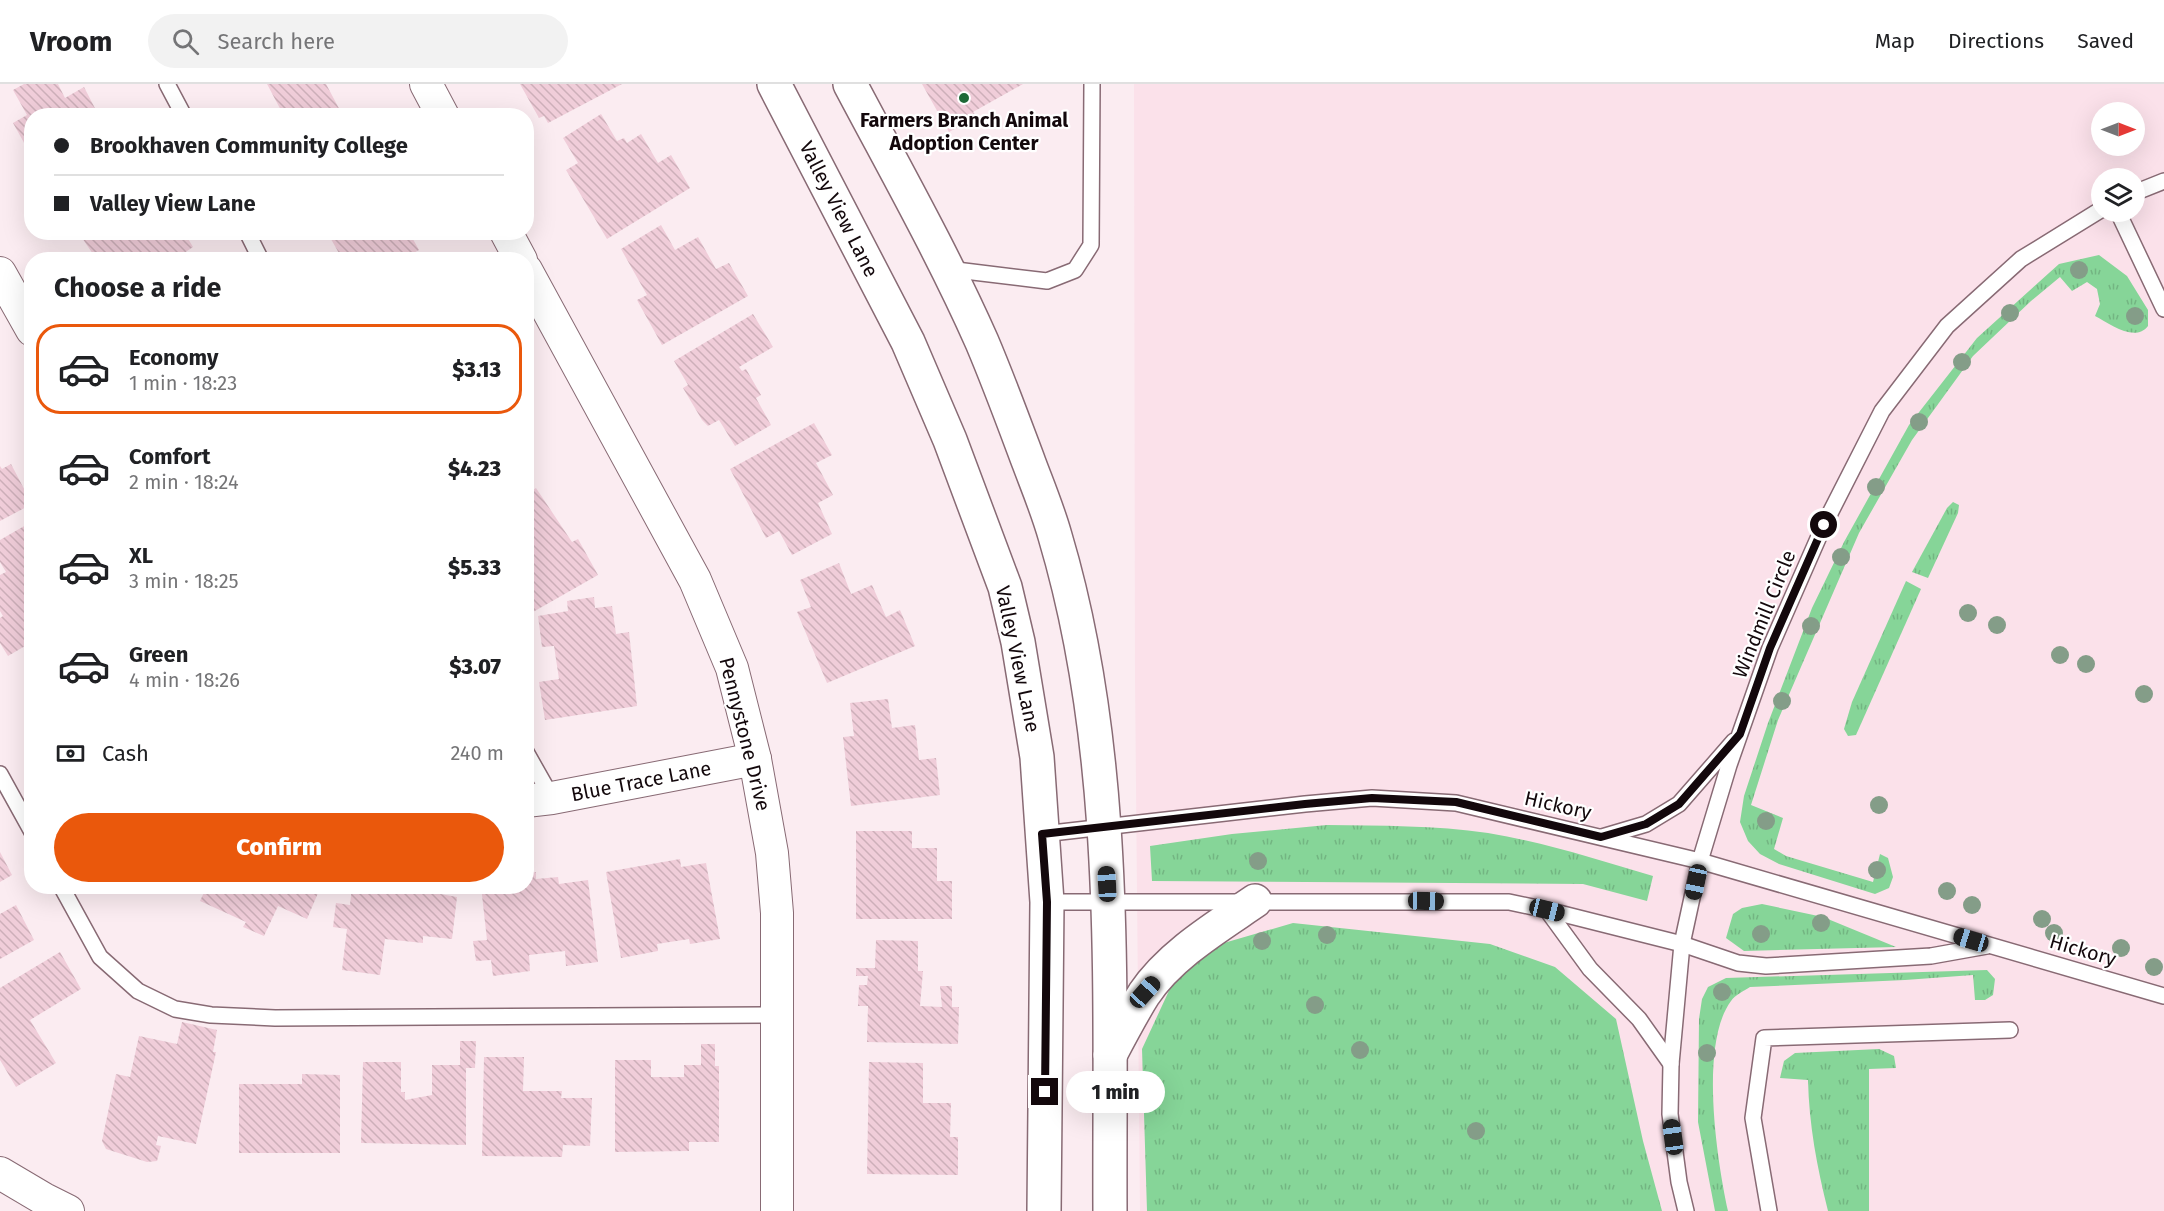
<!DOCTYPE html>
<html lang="en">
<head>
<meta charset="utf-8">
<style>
  body { margin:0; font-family:"Fira Sans",sans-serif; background:#f2f2f2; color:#202124; height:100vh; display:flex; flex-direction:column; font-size:22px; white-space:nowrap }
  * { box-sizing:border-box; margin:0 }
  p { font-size:20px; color:#757577 }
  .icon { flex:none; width:33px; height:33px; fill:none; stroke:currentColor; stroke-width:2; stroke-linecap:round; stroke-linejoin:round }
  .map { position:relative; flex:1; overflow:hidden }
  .sheet { position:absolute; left:24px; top:168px; width:510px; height:642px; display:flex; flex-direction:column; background:#fff; border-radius:24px; box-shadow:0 6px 24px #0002 }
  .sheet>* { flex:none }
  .hud { position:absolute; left:24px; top:24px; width:510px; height:132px; border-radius:24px; box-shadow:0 6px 24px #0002; display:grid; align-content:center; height:132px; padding:0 30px; background:#fff }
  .needle { width:39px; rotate:90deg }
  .fabs { position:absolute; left:2091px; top:18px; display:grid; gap:12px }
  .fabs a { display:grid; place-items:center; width:54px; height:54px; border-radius:50%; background:#fff; box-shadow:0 6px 24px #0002; font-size:30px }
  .end { position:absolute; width:27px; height:27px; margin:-14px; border:8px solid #13080c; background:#fff; box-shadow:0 0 0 3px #fff }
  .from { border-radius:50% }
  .bubble { position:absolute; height:42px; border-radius:21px; background:#fff; box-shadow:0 6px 24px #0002; font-size:20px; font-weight:800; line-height:42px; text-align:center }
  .car { position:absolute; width:18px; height:36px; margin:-18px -9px; border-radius:8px; box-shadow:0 0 4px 2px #0007; background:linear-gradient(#222 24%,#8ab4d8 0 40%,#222 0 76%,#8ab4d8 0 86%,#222 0) }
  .hud b { display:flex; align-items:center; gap:21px; height:57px; font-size:22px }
  .hud b+b { border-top:2px solid #e0e0e0 }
  .hud i { width:15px; height:15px; background:#202124 }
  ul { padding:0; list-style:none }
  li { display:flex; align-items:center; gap:18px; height:90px; margin:0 12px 9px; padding:0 18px; border:3px solid transparent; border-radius:24px }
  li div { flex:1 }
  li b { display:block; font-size:22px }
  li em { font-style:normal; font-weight:800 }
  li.on { border-color:#ea580c }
  li>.icon { width:54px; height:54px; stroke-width:1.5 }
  h2 { padding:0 30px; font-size:27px; line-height:72px }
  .pay { display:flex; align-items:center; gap:15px; height:66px; padding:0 30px; font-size:22px }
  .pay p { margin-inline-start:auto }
  .cta { display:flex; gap:12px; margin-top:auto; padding:12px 30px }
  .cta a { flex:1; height:69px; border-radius:36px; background:#ea580c; color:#fff; font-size:24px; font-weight:800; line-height:69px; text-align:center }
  header { display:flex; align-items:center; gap:36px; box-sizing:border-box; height:84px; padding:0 30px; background:#fff; border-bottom:2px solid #e0e0e0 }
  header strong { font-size:28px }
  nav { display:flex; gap:33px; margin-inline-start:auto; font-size:21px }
  .search { width:420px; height:54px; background:#f2f2f2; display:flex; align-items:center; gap:15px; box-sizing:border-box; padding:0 21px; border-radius:33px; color:#757577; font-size:22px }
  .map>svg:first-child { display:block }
  .built { fill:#fbe1ea; fill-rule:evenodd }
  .grass { fill:url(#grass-tufts) }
  .building { fill:url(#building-back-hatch) }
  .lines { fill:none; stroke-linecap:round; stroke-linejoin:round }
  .service-casing { stroke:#886a74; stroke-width:18 }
  .minor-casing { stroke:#886a74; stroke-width:34 }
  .secondary-casing { stroke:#886a74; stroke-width:36 }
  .service { stroke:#fff; stroke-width:15 }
  .minor { stroke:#fff; stroke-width:32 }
  .secondary { stroke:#fff; stroke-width:33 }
  .tree { fill:#849d88 }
  .route { stroke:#13080c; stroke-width:8 }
  .poi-dot { fill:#1e6937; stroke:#fff; stroke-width:2 }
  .labels { text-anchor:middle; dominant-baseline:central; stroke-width:4.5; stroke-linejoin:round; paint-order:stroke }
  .poi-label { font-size:20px; font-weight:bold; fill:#13080c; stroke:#fff }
  .street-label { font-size:20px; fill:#13080c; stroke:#fff }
</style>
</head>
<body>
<header>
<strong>Vroom</strong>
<div class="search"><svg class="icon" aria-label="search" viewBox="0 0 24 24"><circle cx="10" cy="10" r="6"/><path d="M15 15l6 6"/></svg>Search here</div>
<nav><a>Map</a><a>Directions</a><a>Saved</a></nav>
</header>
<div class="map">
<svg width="2164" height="1127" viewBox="0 0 2164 1127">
  <defs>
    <pattern id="grass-tufts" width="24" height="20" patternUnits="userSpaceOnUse" patternTransform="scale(1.5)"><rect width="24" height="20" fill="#86d598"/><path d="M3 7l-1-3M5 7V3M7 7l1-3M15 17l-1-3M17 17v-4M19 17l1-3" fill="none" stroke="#73b582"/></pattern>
    <pattern id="building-back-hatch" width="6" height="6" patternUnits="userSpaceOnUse" patternTransform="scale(1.5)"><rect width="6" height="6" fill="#f0cdd9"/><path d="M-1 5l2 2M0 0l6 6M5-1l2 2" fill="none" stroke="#cdafb9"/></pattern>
  </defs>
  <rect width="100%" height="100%" fill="#fbecf1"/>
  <!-- built -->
  <path class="built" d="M1134 0H2164V1127H1140L1135 595ZM2102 28H2134V62H2102ZM2102 94H2134V128H2102Z"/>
  <!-- grass -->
  <g class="grass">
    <path d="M2099 171 2127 192 2148 226V242C2135 259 2110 240 2095 232L2100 220 2097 205 2087 198 2072 207 2060 193 2031 217 1973 272 1912 356 1859 449 1778 636 1751 721 1783 734 1774 765 1786 772 1873 798 1880 770 1888 774 1893 793 1889 804 1875 810 1779 780 1760 770 1748 757 1740 738 1744 712 1768 639 1812 524 1844 458 1909 341 1977 254 2059 180Z"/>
    <polygon points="1953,418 1959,421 1958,429 1928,494 1912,488 1947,424"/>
    <polygon points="1906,497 1921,505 1856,651 1848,652 1844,645 1852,618"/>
    <path d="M1327 741C1381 742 1435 741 1488 749 1544 758 1599 776 1653 792L1647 817 1583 800 1152 797 1150 762 1232 750Z"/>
    <polygon points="1762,820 1823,833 1896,863 1744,867 1726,854 1733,830 1742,824"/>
    <polygon points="1293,839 1490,860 1555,883 1616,935 1643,1057 1662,1127 1147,1127 1142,965 1186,870"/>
    <path d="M1987 886 1995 895 1993 911 1985 916H1975L1973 891 1905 896 1750 903C1744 907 1735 911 1731 917 1699 960 1717 1077 1728 1127H1715L1698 1038 1699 935 1702 915 1708 903 1726 894Z"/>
    <path d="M1879 965 1894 972 1896 984 1869 985V1127H1828C1817 1083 1809 1041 1808 996L1780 994 1784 977 1795 969Z"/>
  </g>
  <!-- building -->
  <g class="building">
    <polygon points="24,0 58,0 65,14 84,3 99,32 32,32 32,73 13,39 27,31 13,6"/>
    <polygon points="267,0 326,0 343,32 284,32"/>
    <polygon points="520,0 622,0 548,39 544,32 539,34"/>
    <polygon points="922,0 1023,0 973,28 977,33 949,48"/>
    <polygon points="601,30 617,57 624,54 627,59 641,50 658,79 671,71 690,104 607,155 566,86 578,79 563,54"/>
    <polygon points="661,141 675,166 698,153 716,185 729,179 748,212 662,261 637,216 647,211 621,165"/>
    <polygon points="78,148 184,148 193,163 174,176 91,176 95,173"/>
    <polygon points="327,148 409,148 419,166 401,176 331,176 340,171"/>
    <polygon points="753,230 773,263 739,283 742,287 746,285 761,311 756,314 771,341 735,362 719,336 708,342 702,336 683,304 688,301 674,277"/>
    <polygon points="814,339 832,371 816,379 833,411 818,419 832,450 792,471 779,447 766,454 730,385"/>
    <polygon points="11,380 32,420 0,437 0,382 2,385"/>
    <polygon points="536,404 572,458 578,455 598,491 526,532 526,410"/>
    <polygon points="26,441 32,450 32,558 8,572 0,559 0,534 3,532 0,527 0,491 6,488 0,478 0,456"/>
    <polygon points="839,479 851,510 872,501 886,533 900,526 915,562 827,599 797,528 811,523 800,496"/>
    <polygon points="594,513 595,524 612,522 616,550 629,548 637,622 545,636 539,598 559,595 554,562 542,563 538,532 568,527 567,517"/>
    <polygon points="888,615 892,644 915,641 919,676 936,674 940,711 851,722 843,653 854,652 850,619"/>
    <polygon points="856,747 912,747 912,764 937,764 937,797 952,797 952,835 856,835"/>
    <polygon points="0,768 12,791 0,798"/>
    <polygon points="680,775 681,783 706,779 720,855 690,860 689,855 657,860 658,867 621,874 606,788"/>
    <polygon points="536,788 536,795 558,793 559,800 588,796 598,878 566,882 565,867 529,871 530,887 493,892 491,876 476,877 473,857 487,856 481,802 526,802 526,789"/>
    <polygon points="207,802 321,802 307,835 278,822 264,852 243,843 246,838 200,817"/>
    <polygon points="352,802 396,802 457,813 452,855 423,852 423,859 385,855 380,891 342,886 347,845 333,843 336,819 350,821"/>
    <polygon points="16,821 34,856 0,875 0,830"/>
    <polygon points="876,856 918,857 918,887 923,887 920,922 942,923 940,902 952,902 952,923 959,923 958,960 867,958 868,922 858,922 859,901 867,901 868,892 856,892 856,884 875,884"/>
    <polygon points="60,868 81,905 30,936 56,979 16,1003 0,976 0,904"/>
    <polygon points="182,938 217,946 213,968 216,968 196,1060 158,1052 156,1061 161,1062 157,1077 147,1078 106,1065 102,1057 116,990 130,993 139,952 177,960"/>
    <polygon points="460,957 476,957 475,984 466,984 466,1061 361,1059 363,978 401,978 401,1008 405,1008 405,1016 432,1011 432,981 460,981"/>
    <polygon points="701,960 715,960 715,982 719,982 719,1058 689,1058 689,1067 615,1068 615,976 651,976 651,993 684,993 684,981 701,981"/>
    <polygon points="484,973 524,973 523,1007 562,1007 561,1014 592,1014 590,1062 563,1061 562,1073 482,1072"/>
    <polygon points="869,978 923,979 923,1019 951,1019 950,1053 958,1053 958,1091 867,1090"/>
    <polygon points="302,990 340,991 340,1069 239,1069 239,1000 302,1000"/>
  </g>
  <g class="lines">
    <defs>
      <g id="service">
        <polyline points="167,0 184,32"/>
        <polyline points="2134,109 2164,97"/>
        <polyline points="2118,128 2164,225"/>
        <polyline points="247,148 261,176"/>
        <polyline points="948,185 1047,197 1075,186 1091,161 1092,0"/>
        <polyline points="526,668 552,714"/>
        <polyline points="0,690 32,748"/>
        <polyline points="1043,750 1305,720 1372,714 1456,719 1700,777 2164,912"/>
        <polyline points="1602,753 1646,740 1679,720 1734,657"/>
        <polyline points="61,802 100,873 138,907 175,925 211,931 275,934 777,931"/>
        <polyline points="1047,818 1509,818 1547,826 1682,860 1738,879 1766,882 1931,872 1987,862"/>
        <polyline points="1547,826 1590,885 1639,935 1671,980"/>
        <polyline points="1686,1127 1679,1098 1670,1030 1671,980 1682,860 1700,777 1729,681 1770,564 1824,441 1882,327 1947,242 2021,175 2102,125"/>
        <polyline points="1769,1127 1753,1034 1764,954 2010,946"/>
      </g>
      <g id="minor">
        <polyline points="426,0 443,32"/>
        <polyline points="506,148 521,176"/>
        <polyline points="526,186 695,496 732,584 755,675 772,769 777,829 777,1127"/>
        <polyline points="0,189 32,246"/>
        <polyline points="526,717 552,714 755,675"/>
        <polyline points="0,1089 44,1115 68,1127"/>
      </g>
      <g id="secondary">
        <polyline points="774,0 908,258 950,356 1005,503 1018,558 1037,673 1047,818 1044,1127"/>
        <path d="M850 0C895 85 943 170 982 258 999 298 1014 339 1029 379 1038 403 1048 427 1055 452 1120 670 1109 902 1110 1127"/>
        <path d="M1110 971C1121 950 1132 929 1144 910 1170 871 1217 843 1255 817"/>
      </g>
    </defs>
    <!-- service casing -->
    <use href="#service" class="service-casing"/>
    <!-- minor casing -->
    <use href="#minor" class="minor-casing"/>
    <!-- secondary casing -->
    <use href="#secondary" class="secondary-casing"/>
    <!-- service -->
    <use href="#service" class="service"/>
    <!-- minor -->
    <use href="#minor" class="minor"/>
    <!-- secondary -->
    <use href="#secondary" class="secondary"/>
  </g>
  <!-- trees -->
  <g class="tree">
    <circle cx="2079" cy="186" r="9"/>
    <circle cx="2010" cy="229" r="9"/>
    <circle cx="2135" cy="232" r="9"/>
    <circle cx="1962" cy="278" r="9"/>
    <circle cx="1919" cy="338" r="9"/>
    <circle cx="1876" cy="403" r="9"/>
    <circle cx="1841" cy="473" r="9"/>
    <circle cx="1968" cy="529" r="9"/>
    <circle cx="1997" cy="541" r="9"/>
    <circle cx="1811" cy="542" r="9"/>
    <circle cx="2060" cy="571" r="9"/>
    <circle cx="2086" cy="580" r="9"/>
    <circle cx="2144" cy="610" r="9"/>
    <circle cx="1782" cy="617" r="9"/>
    <circle cx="1879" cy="721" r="9"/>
    <circle cx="1766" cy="737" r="9"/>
    <circle cx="1258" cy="777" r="9"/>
    <circle cx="1877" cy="786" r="9"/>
    <circle cx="1947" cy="807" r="9"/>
    <circle cx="1972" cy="821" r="9"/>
    <circle cx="2042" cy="835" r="9"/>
    <circle cx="1821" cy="839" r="9"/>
    <circle cx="2054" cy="849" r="9"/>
    <circle cx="1761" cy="850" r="9"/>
    <circle cx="1327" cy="851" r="9"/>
    <circle cx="1262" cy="857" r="9"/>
    <circle cx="2121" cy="864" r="9"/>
    <circle cx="2154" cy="883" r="9"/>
    <circle cx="1722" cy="908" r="9"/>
    <circle cx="1315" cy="921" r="9"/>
    <circle cx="1360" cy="966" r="9"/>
    <circle cx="1707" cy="969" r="9"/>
    <circle cx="1476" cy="1047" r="9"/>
  </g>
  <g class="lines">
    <!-- route -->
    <polyline class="route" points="1045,1008 1047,818 1042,750 1305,720 1372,714 1456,718 1601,753 1646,740 1679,720 1740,650 1770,564 1824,441"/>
  </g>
  <!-- markers -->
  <circle class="poi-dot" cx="964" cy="14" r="6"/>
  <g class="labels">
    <!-- poi labels -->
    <g class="poi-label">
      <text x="964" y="36">Farmers Branch Animal<tspan x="964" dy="23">Adoption Center</tspan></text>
    </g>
    <!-- street labels -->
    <g class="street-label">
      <text transform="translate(839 125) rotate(63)">Valley View Lane</text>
      <text transform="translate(1764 530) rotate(-68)">Windmill Circle</text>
      <text transform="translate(1018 575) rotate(78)">Valley View Lane</text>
      <text transform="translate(745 650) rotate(76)">Pennystone Drive</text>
      <text transform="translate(641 697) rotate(-11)">Blue Trace Lane</text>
      <text transform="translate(1558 721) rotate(13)">Hickory</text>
      <text transform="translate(2083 866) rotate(16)">Hickory</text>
    </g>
  </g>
</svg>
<div class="fabs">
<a><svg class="needle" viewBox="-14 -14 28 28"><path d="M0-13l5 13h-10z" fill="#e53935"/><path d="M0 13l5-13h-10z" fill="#757577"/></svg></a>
<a><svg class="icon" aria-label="layers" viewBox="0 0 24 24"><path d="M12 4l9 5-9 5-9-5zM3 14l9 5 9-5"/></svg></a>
</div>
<i class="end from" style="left:1824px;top:441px"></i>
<i class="end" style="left:1045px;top:1008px"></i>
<div class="bubble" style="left:1066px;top:987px;width:99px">1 min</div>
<i class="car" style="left:1696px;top:798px;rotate:192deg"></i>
<i class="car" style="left:1107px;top:800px;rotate:357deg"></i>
<i class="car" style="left:1426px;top:817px;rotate:91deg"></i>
<i class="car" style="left:1547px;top:826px;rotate:104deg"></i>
<i class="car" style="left:1971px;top:856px;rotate:287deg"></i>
<i class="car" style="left:1145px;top:908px;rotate:42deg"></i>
<i class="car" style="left:1673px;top:1053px;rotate:352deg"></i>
<div class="hud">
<b><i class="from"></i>Brookhaven Community College</b>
<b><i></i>Valley View Lane</b>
</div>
<section class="sheet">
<h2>Choose a ride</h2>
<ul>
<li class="on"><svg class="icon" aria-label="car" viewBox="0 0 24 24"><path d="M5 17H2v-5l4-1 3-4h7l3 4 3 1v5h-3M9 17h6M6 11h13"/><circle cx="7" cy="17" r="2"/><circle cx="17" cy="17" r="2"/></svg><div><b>Economy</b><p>1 min · 18:23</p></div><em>$3.13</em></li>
<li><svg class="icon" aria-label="car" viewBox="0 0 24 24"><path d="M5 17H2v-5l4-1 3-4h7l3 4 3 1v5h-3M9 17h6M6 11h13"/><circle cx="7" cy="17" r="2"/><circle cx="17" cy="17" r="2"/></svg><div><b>Comfort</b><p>2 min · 18:24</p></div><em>$4.23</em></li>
<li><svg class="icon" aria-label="car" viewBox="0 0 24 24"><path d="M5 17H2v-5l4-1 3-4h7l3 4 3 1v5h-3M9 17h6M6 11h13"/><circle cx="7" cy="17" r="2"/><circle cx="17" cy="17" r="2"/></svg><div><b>XL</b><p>3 min · 18:25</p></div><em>$5.33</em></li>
<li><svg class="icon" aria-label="car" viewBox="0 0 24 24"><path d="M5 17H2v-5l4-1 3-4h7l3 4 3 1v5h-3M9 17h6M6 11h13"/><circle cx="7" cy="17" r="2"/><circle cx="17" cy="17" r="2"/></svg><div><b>Green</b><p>4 min · 18:26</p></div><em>$3.07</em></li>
</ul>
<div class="pay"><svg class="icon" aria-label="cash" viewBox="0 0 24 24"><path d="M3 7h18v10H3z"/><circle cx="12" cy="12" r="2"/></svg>Cash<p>240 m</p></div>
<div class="cta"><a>Confirm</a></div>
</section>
</div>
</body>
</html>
